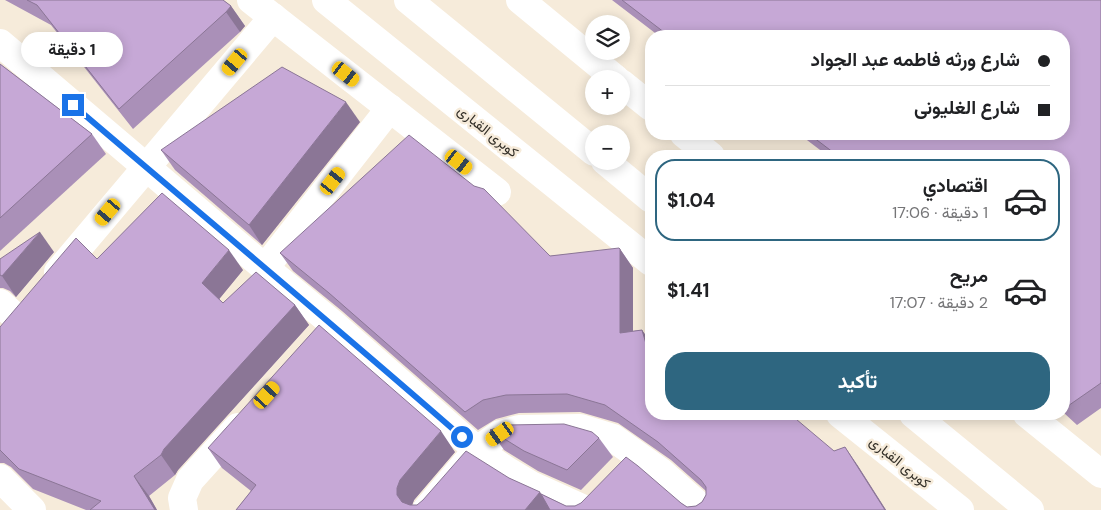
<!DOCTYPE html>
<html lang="ar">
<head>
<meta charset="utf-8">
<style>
  body { margin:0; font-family:"DM Sans",Vazirmatn,sans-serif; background:#f6f6f6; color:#202124; direction:rtl; height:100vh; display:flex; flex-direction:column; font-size:19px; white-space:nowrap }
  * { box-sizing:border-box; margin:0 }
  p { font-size:16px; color:#757577 }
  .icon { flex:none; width:28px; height:28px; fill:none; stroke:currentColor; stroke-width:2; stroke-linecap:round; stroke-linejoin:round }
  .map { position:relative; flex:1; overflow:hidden; direction:ltr }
  .side { position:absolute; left:645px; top:150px; width:425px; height:270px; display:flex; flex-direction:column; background:#fff; border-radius:20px; box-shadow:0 2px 12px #0003; direction:rtl }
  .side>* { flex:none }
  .banner { position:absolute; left:645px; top:30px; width:425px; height:110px; border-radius:20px; box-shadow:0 2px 12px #0003; direction:rtl; display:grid; align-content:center; height:110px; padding:0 20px; background:#fff }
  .fabs { position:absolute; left:585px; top:15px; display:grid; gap:10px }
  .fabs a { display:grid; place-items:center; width:45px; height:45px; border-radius:50%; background:#fff; box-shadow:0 2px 12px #0003; font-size:25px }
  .end { position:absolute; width:22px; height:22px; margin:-11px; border:6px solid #1a73e8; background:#fff; box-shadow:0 0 0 2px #fff }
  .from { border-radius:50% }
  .bubble { position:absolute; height:35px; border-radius:18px; background:#fff; box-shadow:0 2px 12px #0003; font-size:16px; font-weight:700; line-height:35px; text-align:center; direction:rtl }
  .car { position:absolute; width:15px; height:30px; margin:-15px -8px; border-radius:6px; box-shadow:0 0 4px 1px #0007; background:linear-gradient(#f5c518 24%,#345 0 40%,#f5c518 0 76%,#345 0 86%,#f5c518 0) }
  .banner b { display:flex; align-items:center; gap:18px; height:48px; font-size:19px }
  .banner b+b { border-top:1px solid #e0e0e0 }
  .banner i { width:12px; height:12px; background:#202124 }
  ul { padding:9px 0 0; list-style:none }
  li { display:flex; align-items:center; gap:15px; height:82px; margin:0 10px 8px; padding:0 10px; border:2px solid transparent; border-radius:20px }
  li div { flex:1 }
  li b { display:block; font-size:19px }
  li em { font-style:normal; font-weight:700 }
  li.current { border-color:#2e6680 }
  li>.icon { width:45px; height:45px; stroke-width:1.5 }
  .primary-button { display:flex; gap:10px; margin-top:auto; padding:10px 20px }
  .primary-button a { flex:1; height:58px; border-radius:20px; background:#2e6680; color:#fff; font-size:20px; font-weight:700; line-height:58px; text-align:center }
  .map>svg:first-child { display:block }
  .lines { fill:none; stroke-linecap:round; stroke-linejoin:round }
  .minor { stroke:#fff; stroke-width:28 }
  .major { stroke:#fff; stroke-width:28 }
  .wall { fill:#aa90b8 }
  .shaded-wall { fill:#8b7696 }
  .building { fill:#c6a8d6; stroke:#8b7696 }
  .route { stroke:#1a73e8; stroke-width:6 }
  .labels { text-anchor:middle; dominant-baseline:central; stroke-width:5; stroke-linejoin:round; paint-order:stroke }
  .street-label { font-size:14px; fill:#322e27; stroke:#f6ebda }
</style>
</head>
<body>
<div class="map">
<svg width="1101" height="510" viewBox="0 0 1101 510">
  <rect width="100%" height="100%" fill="#f6ebda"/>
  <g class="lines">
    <!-- minor -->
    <g class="minor">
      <polyline points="251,0 497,192"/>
      <polyline points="520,0 616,79"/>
      <polyline points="0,43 265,268 332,323 477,450 506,470 531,485 584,509"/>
      <polyline points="621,83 651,107"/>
      <polyline points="684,134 711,156"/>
      <polyline points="265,268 390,108"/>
      <polyline points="58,272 273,17"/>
      <polyline points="0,303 18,319"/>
      <polyline points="1027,414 1101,474"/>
      <polyline points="0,478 32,510"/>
      <polyline points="184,510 182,498 190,480 238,427"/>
      <polyline points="426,510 477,450 500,434 519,429 580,428 613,438 661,472 704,510"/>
    </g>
    <!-- major -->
    <g class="major">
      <polyline points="326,0 651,262"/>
      <polyline points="408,0 594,152"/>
      <polyline points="605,161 651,199"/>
      <polyline points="840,414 960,510"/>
      <polyline points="913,414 1030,510"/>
    </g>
  </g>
  <!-- wall -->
  <g class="wall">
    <polygon points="5,0 223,0 231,6 245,26 240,32 133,129 51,25"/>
    <polygon points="612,0 1101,0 1101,408 1077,425 1064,413 1064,156 828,156 799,134 1064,134 1064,36 659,36"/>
    <polygon points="0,64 92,134 106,154 0,251"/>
    <polygon points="360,122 262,245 175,170 161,150"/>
    <polygon points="620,249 633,268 633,331 642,330 651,343 651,414 834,451 845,447 858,466 886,510 236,510 251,491 222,468 208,448 455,452 414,500 412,505 417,505 509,478 566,506 681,503 687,507 696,506 702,502 706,495 706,491 671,460 618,423 580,412 519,413 496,419 478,430 342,311 293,271 280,253 550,256"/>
    <polygon points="54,252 16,297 10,291 3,288 0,288 0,259"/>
    <polygon points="97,259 243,270 219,299 223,303 295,305 309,325 178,470 175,475 149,496 157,510 86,510 33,489 11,467 4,463 0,463 0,327"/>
    <polygon points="490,430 599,438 613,457 581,490 538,471 504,450"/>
  </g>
  <!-- shaded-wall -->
  <g class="shaded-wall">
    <polygon points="231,6 245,26 240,32 226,12"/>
    <polygon points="346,102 360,122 262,245 249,225"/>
    <polygon points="40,232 54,252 16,297 2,276"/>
    <polygon points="620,249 633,268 633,352 620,333"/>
    <polygon points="229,250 243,270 216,303 202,283"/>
    <polygon points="295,305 309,325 178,470 175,475 161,455 164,449"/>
    <polygon points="642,330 651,343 651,361"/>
    <polygon points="441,431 455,452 414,500 411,508 408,510 397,495 397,488 400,480"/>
    <polygon points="845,447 858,466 886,510 885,510"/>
    <polygon points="134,476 149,496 157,510 155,510"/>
    <polygon points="540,492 552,510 525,510"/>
  </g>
  <!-- building -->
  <g class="building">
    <polygon points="27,0 223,0 231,6 226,12 119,109 37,5"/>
    <polygon points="622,0 1101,0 1101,383 1065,408 1064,407 1064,156 838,156 809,134 1064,134 1064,36 669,36"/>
    <polygon points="0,64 92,134 0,218"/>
    <polygon points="282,67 346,102 249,225 161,150"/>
    <polygon points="409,135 474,186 484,189 550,256 619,248 620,249 620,333 642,330 651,361 651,414 790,414 834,451 845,447 885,510 550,510 541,494 566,506 575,506 581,503 626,457 638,466 681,503 687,507 696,506 702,502 706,495 706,487 701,480 658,442 605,405 567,394 506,395 483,400 465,412 329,293 280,253"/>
    <polygon points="162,193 229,250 202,283 223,303 256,272 295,305 164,449 161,455 134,476 155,510 90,510 101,501 19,469 0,450 0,327 76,238 97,259"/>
    <polygon points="40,232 2,276 0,275 0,259"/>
    <polygon points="319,325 441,431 400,480 397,488 397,495 402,502 410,505 417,505 423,500 466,451 509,478 540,492 525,510 236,510 256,485 208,448"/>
    <polygon points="564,424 592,432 599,438 567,470 524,451 490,430 507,425"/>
  </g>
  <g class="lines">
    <!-- route -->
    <path class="route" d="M73 105C203 216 334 325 462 437"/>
  </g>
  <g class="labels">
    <!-- street labels -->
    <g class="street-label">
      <text transform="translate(488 131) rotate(39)">كوبرى القبارى</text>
      <text transform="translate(900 462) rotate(39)">كوبرى القبارى</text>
    </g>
  </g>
</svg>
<div class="fabs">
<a><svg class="icon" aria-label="layers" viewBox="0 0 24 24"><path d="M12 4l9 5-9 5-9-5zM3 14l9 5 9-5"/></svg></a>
<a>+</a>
<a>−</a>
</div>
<i class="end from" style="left:462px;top:437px"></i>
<i class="end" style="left:73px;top:105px"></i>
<div class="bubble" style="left:21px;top:32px;width:102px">1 دقيقة</div>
<i class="car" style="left:235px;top:62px;rotate:220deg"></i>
<i class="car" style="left:346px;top:74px;rotate:128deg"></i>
<i class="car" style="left:459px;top:162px;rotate:128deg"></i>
<i class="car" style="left:333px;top:181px;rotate:38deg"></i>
<i class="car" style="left:108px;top:212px;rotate:220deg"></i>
<i class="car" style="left:267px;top:395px;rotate:42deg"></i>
<i class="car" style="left:500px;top:434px;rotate:235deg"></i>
<div class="banner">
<b><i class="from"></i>شارع ورثه فاطمه عبد الجواد</b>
<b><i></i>شارع الغليونى</b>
</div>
<section class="side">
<ul>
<li class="current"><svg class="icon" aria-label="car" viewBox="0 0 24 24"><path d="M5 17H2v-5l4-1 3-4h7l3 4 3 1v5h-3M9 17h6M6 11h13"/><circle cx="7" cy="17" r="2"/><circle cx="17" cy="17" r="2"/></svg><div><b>اقتصادي</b><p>1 دقيقة · 17:06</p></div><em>$1.04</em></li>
<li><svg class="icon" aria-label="car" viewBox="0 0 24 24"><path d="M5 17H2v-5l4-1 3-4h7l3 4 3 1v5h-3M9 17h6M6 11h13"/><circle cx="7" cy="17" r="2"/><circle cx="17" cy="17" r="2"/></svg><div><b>مريح</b><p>2 دقيقة · 17:07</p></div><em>$1.41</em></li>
</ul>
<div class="primary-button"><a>تأكيد</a></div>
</section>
</div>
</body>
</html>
